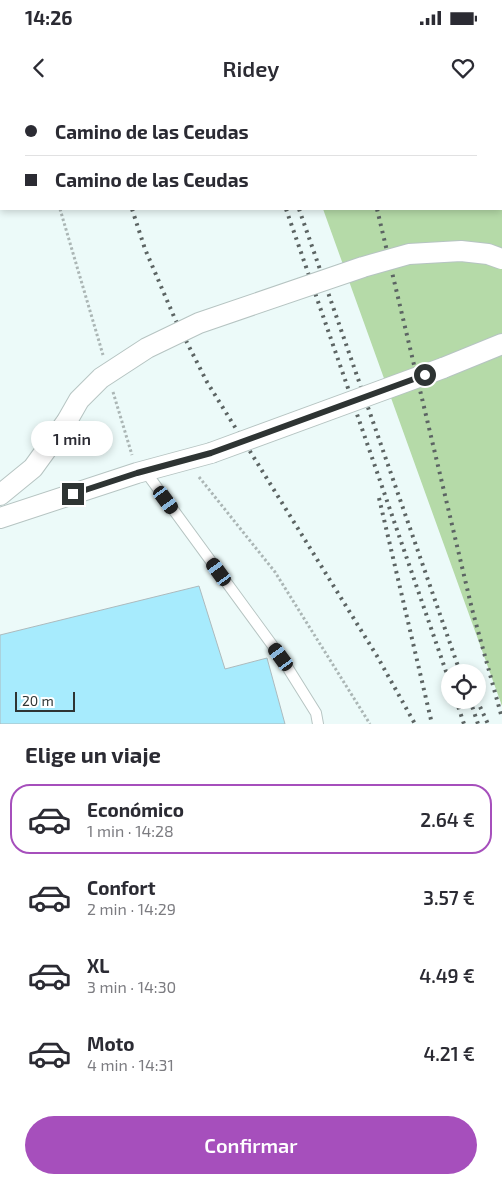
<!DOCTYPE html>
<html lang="es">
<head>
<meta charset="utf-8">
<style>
  body { margin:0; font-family:"Exo 2",sans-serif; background:#f7f7f7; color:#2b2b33; height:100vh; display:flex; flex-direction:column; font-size:19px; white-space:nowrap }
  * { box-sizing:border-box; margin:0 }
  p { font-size:16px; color:#7c7c81 }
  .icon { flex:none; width:28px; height:28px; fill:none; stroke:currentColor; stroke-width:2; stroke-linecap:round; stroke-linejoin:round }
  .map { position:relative; height:624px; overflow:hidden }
  .details { display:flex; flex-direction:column; background:#fff; flex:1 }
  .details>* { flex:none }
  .top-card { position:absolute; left:0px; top:0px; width:502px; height:110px; box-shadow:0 2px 8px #0003; display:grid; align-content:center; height:110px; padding:0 25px; background:#fff }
  .tools { position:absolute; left:441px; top:564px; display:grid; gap:10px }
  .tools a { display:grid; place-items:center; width:45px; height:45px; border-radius:50%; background:#fff; box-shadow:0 2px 8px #0003; font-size:25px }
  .scale { position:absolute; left:15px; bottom:12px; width:60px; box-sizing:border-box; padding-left:5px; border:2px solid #2e3433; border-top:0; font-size:14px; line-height:18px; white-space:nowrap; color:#2e3433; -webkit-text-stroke:4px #fff; paint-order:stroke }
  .end { position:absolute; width:22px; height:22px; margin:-11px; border:6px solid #2e3433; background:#fff; box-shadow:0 0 0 2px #fff }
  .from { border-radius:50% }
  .bubble { position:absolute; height:35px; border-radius:18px; background:#fff; box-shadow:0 2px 8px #0003; font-size:16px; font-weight:600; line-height:35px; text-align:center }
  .car { position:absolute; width:15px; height:30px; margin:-15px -8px; border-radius:6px; box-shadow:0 0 4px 1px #0007; background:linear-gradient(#222 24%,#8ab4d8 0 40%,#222 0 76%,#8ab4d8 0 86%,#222 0) }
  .top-card b { display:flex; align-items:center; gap:18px; height:48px; font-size:19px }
  .top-card b+b { border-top:1px solid #e1e1e2 }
  .top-card i { width:12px; height:12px; background:#2b2b33 }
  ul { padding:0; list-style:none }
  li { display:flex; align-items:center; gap:15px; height:70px; margin:0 10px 8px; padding:0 15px; border:2px solid transparent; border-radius:20px }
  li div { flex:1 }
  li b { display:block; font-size:19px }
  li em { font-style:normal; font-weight:600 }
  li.current { border-color:#a64fbc }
  li>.icon { width:45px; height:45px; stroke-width:1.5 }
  h2 { padding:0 25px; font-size:22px; line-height:60px }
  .button { display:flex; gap:10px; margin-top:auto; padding:10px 25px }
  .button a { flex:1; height:58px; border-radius:30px; background:#a64fbc; color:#fff; font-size:20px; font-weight:600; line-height:58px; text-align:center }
  .status { display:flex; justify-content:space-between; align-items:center; height:35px; padding:0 25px; background:#fff; direction:ltr }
  .status svg { height:14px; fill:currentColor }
  header { display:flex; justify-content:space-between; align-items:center; height:65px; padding:0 25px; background:#fff; font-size:22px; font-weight:600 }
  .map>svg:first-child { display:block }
  .green { fill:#b5daa8 }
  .building { fill:#a7ebfd; stroke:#adbabd }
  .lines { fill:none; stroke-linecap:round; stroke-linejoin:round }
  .lane-casing { stroke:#b6c4c2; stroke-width:12 }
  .street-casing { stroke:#b6c4c2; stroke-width:22 }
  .path { stroke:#abb6b5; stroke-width:3; stroke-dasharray:2.5 2.5; stroke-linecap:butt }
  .lane { stroke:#fff; stroke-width:10 }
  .street { stroke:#fff; stroke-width:20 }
  .rail { stroke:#5c6463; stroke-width:4; stroke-dasharray:2.5 5; stroke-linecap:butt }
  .street-bridge-casing { stroke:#b6c4c2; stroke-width:22; stroke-linecap:butt }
  .street-bridge { stroke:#fff; stroke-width:20 }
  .route { stroke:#2e3433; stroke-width:6 }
</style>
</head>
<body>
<div class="status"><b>14:26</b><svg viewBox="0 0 49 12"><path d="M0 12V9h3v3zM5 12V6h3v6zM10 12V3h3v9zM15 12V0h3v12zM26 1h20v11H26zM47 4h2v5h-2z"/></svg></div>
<header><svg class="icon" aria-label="back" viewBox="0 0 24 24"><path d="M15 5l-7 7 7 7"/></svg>Ridey<svg class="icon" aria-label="heart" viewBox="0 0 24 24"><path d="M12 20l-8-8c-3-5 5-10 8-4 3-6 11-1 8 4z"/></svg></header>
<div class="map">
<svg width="502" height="624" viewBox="0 0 502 624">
  <rect width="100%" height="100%" fill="#ecfaf9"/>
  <!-- green -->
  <polygon class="green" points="284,0 502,0 502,606 323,109 501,109 501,1"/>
  <!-- building -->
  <polygon class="building" points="199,486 225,569 267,558 285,624 0,624 0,535"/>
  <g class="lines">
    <defs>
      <polyline id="lane" points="145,371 281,557 316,613 318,624"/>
      <g id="street">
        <polyline points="443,268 502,244"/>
        <polyline points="0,395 33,368 67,321"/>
        <polyline points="0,418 137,373 211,353"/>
      </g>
    </defs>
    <!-- lane casing -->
    <use href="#lane" class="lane-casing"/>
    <!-- street casing -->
    <use href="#street" class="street-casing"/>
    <!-- path -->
    <g class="path">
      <polyline points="25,0 26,1"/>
      <polyline points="375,0 375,1"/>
      <polyline points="480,0 480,1"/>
      <polyline points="501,44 502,44"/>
      <polyline points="60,109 103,255"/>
      <polyline points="113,292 132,355"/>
      <polyline points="199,377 275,472 370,624"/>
    </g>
    <!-- lane -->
    <use href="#lane" class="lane"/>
    <!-- street -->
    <use href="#street" class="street"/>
    <!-- rail -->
    <g class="rail">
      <polyline points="104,0 104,1"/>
      <polyline points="248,0 249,1"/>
      <polyline points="261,0 261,1"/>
      <polyline points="352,0 352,1"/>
      <polyline points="132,109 145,149 175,219 207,282 377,556 415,624"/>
      <polyline points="286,109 450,583"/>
      <polyline points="299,109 460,572"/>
      <polyline points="377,109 472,509 502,618"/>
      <polyline points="379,398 432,624"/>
      <polyline points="456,600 464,624"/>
      <polyline points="470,600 478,624"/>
      <polyline points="477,600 488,624"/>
    </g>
    <defs>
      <g id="street-bridge">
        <polyline points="67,321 79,300 101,278 147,248 199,223 363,167 409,154 461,151 488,154 502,159"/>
        <polyline points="211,353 443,268"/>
      </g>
    </defs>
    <!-- street-bridge casing -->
    <use href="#street-bridge" class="street-bridge-casing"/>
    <!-- street-bridge -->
    <use href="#street-bridge" class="street-bridge"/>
  </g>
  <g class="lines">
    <!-- route -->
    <polyline class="route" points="73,394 137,373 211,353 425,275"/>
  </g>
</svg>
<div class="tools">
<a><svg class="icon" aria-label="locate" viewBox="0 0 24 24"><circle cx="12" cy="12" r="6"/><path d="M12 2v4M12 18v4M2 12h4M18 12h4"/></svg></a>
</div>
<div class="scale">20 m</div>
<i class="end from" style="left:425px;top:275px"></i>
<i class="end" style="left:73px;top:394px"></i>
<div class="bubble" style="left:31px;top:321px;width:82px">1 min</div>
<i class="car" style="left:166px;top:400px;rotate:144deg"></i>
<i class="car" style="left:219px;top:472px;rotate:324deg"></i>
<i class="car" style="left:281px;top:557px;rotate:324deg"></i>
<div class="top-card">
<b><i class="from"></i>Camino de las Ceudas</b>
<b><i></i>Camino de las Ceudas</b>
</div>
</div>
<section class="details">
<h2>Elige un viaje</h2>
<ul>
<li class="current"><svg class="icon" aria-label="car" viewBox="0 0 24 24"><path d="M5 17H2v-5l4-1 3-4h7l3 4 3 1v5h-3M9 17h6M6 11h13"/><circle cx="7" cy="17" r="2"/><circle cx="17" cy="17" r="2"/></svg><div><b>Económico</b><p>1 min · 14:28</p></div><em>2.64 €</em></li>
<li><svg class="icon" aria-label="car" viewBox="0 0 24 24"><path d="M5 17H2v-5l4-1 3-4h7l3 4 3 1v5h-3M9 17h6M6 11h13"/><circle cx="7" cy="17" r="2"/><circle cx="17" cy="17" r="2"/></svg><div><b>Confort</b><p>2 min · 14:29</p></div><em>3.57 €</em></li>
<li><svg class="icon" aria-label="car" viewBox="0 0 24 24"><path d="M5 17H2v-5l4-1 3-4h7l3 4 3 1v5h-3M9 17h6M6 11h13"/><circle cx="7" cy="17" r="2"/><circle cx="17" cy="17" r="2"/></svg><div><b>XL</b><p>3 min · 14:30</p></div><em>4.49 €</em></li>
<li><svg class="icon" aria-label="car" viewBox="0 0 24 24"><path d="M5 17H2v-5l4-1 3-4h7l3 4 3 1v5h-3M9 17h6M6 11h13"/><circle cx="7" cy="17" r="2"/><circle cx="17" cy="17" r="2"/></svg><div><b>Moto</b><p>4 min · 14:31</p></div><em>4.21 €</em></li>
</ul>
<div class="button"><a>Confirmar</a></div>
</section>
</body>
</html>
